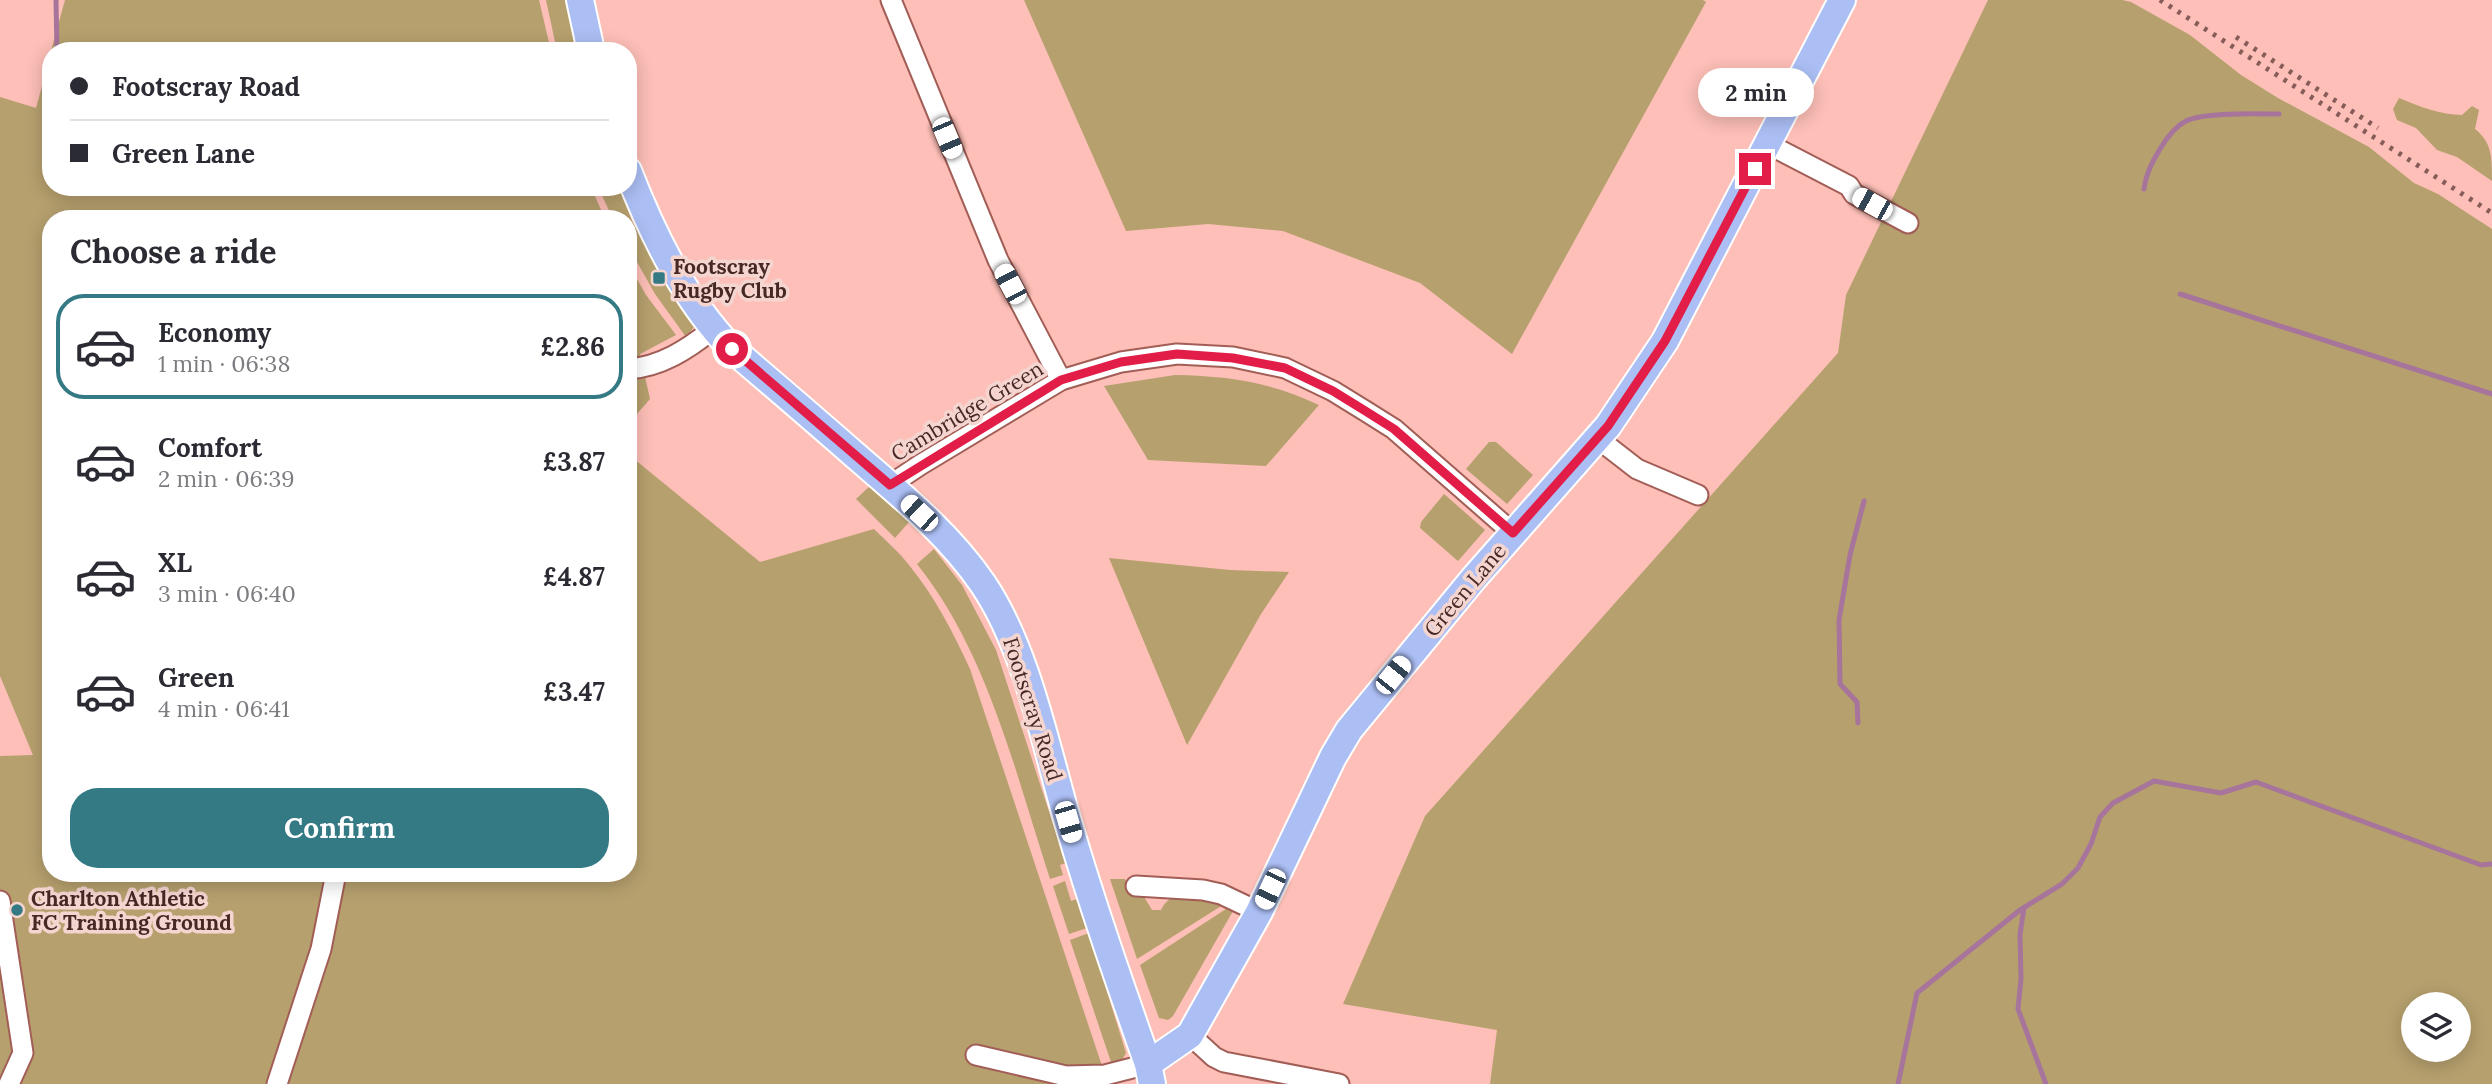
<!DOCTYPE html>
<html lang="en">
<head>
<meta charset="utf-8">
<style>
  body { margin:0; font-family:Lora,serif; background:#f2f2f3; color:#2b2b33; height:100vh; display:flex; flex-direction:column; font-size:26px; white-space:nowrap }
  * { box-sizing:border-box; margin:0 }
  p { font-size:23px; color:#7c7c81 }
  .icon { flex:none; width:38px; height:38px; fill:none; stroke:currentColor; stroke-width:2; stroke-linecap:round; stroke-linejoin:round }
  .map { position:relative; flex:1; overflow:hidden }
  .details { position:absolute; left:42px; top:210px; width:595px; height:672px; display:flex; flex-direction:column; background:#fff; border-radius:28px; box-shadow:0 4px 18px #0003 }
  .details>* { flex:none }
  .banner { position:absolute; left:42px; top:42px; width:595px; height:154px; border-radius:28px; box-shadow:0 4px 18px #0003; display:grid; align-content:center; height:154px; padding:0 28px; background:#fff }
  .controls { position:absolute; left:2401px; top:992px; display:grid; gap:14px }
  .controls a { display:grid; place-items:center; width:70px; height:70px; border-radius:50%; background:#fff; box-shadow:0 4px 18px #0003; font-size:35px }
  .end { position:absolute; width:32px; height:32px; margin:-16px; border:9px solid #e11d48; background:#fff; box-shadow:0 0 0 4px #fff }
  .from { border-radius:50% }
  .bubble { position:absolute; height:49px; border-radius:24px; background:#fff; box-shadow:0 4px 18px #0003; font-size:23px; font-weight:700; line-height:49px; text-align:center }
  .car { position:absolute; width:21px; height:42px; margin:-21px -10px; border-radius:9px; box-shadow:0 0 5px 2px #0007; background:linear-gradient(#fff 24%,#345 0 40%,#fff 0 76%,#345 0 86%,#fff 0) }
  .banner b { display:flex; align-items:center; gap:24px; height:66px; font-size:26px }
  .banner b+b { border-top:2px solid #e1e1e2 }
  .banner i { width:18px; height:18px; background:#2b2b33 }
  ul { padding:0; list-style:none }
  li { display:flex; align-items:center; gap:21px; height:105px; margin:0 14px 10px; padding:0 14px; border:4px solid transparent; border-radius:28px }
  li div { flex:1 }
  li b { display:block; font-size:26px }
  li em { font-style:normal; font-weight:700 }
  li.active { border-color:#337a84 }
  li>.icon { width:63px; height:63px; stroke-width:1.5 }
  h2 { padding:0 28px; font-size:32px; line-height:84px }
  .action { display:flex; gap:14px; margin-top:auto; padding:14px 28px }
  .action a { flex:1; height:80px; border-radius:28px; background:#337a84; color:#fff; font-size:28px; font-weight:700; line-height:80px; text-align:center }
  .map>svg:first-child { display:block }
  .green { fill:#b6a06e; fill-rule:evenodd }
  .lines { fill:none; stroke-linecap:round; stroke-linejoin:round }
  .stream { stroke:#a7749b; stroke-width:5 }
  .minor-casing { stroke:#a25e56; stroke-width:23 }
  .major-casing { stroke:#fff; stroke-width:30 }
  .minor { stroke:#fff; stroke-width:19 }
  .major { stroke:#acbff5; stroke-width:26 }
  .rail { stroke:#855c57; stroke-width:5; stroke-dasharray:3.5 7; stroke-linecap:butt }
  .route { stroke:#e11d48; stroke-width:9 }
  .poi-dot { fill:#337a84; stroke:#f5d5d0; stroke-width:2.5 }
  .labels { text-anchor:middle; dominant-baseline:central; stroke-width:7; stroke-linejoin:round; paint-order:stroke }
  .poi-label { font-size:21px; font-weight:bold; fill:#462825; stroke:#f5d5d0; text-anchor:start }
  .street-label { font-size:21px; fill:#462825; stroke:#f5d5d0 }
</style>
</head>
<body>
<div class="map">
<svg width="2492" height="1084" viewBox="0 0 2492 1084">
  <rect width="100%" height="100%" fill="#fdbfb7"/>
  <!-- green -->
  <g class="green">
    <polygon points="65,0 539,0 551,51 51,51"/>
    <polygon points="546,0 567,0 577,51 557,51"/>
    <polygon points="1024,0 1703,0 1706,2 1512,354 1420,283 1283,231 1208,224 1126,231"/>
    <path d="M1988 0H2122L2131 2 2190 35 2241 75 2278 98 2369 147 2414 183 2438 194 2492 229V1084H1490L1497 1030 1343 1004 1425 816 1838 353 1846 295ZM2413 1004H2459V1050H2413Z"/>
    <path d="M51 53V187H591L605 219H51V873H628V454L760 562 874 529C886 541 899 552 909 565 935 597 953 632 970 669L1108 1084H0V756L33 755 0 676V97L36 108Z"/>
    <path d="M2399 98C2418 106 2441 115 2462 115L2472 106 2479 110 2475 129C2492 143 2492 156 2492 181L2457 157 2437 150 2416 128 2397 120 2393 109Z"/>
    <polygon points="598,187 619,187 632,221 694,327 686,337 655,294 628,246 628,219 613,219"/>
    <polygon points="628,263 646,295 676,335 640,354 650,399 628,424"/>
    <path d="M1175 375C1229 376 1270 382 1319 405L1266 466 1148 460 1104 386Z"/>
    <polygon points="1489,442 1496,442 1533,475 1507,504 1466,469"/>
    <polygon points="871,485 909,522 895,538 856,499"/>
    <polygon points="1444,494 1485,530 1458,561 1420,528 1421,522"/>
    <path d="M934 549 962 585 996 650 1066 863 1060 865 1063 875 1050 879C1015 772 988 653 917 564Z"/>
    <polygon points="1109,558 1230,570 1289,572 1261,614 1187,745"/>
    <path d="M1110 879H1125L1131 893 1143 895 1152 910H1161C1173 884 1205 899 1226 903L1137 959Z"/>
    <polygon points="1065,881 1071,901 1077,899 1087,928 1069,934 1053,886"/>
    <polygon points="1229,907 1233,911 1173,1016 1168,1020 1159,1018 1140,965"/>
    <polygon points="1089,933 1126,1053 1122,1060 1112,1065 1070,940"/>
  </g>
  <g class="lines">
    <!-- stream -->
    <g class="stream">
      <polyline points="56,0 57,51"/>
      <path d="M2144 189C2146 173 2152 163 2160 149 2166 139 2174 127 2186 121 2204 112 2256 114 2279 114"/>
      <polyline points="2180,294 2492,394"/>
      <polyline points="1858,723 1857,702 1840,684 1839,620 1850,555 1864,501"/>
      <polyline points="2024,908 2020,934 2021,979 2018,1009 2046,1084"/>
      <polyline points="1898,1084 1917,993 2020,910 2062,884 2078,868 2091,844 2100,817 2113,803 2154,781 2221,793 2256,782 2481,865 2492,864"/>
    </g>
    <defs>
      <g id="minor">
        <polyline points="891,0 998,260 1061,380"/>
        <polyline points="1768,144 1849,186 1854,194 1908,223"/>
        <path d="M628 369C661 367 688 349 713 329"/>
        <polyline points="1597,438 1637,469 1698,495"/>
        <polyline points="890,485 920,465 1061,380 1121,362 1177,354 1233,357 1285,368 1333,391 1367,412 1394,429 1513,533"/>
        <polyline points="1136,886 1203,890 1221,894 1259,912"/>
        <polyline points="0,901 23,1053 9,1084"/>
        <polyline points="1190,1035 1214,1057 1224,1062 1339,1084"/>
        <polyline points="976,1055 1066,1076 1105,1075 1148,1064"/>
        <polyline points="277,1084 321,949 336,873"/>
      </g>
      <g id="major">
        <polyline points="580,0 591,51"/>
        <path d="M628 171C653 235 684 299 732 349 773 384 815 420 856 456 901 495 949 534 983 584 1027 649 1046 747 1068 822 1092 904 1120 984 1148 1064L1152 1084"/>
        <polyline points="1148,1064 1190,1035 1259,912 1333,757 1349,730 1474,578 1608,426 1665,341 1842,0"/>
      </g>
    </defs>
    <!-- minor casing -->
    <use href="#minor" class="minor-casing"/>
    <!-- major casing -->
    <use href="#major" class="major-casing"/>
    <!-- minor -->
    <use href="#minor" class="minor"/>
    <!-- major -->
    <use href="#major" class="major"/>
    <!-- rail -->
    <g class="rail">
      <polyline points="2160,0 2492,213"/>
      <polyline points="2236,37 2378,128"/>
    </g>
  </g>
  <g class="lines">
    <!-- route -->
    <polyline class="route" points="732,349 890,485 1061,380 1121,362 1177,354 1233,358 1285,368 1333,391 1367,412 1394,429 1513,533 1608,426 1665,341 1755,169"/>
  </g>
  <!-- markers -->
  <g class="poi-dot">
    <rect x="652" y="271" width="14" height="14" rx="3.5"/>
    <circle cx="17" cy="910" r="7"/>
  </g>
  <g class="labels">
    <!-- poi labels -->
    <g class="poi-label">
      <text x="673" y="266">Footscray<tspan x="673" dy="24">Rugby Club</tspan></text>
      <text x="31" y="898">Charlton Athletic<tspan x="31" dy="24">FC Training Ground</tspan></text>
    </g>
    <!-- street labels -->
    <g class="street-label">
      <text transform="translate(967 411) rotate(-31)">Cambridge Green</text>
      <text transform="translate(1465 590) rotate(-50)">Green Lane</text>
      <text transform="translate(1033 709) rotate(72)">Footscray Road</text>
    </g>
  </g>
</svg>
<div class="controls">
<a><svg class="icon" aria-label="layers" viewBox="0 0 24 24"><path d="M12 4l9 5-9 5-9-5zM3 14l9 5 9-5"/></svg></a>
</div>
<i class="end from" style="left:732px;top:349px"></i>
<i class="end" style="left:1755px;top:169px"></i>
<div class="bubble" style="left:1698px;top:68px;width:116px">2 min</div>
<i class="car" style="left:947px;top:138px;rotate:157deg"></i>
<i class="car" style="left:1872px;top:204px;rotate:299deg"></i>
<i class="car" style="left:1010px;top:284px;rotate:332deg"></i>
<i class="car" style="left:919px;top:513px;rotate:313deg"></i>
<i class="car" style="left:1393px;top:675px;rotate:39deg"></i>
<i class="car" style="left:1068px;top:822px;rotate:164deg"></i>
<i class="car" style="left:1270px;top:889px;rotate:205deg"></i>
<div class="banner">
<b><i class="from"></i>Footscray Road</b>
<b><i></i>Green Lane</b>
</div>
<section class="details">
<h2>Choose a ride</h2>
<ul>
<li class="active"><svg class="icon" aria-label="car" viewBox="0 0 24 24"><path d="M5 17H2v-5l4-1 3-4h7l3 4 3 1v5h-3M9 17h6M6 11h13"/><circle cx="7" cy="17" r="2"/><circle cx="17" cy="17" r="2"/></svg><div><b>Economy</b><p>1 min · 06:38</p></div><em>£2.86</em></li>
<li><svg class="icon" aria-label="car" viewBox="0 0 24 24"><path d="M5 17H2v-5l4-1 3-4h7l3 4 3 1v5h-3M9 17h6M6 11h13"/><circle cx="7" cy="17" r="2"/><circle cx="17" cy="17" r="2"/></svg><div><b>Comfort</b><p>2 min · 06:39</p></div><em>£3.87</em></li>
<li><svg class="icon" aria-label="car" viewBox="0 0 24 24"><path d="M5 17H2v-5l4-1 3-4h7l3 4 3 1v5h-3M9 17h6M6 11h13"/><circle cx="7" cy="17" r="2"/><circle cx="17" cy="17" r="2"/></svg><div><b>XL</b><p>3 min · 06:40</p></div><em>£4.87</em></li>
<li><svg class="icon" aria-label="car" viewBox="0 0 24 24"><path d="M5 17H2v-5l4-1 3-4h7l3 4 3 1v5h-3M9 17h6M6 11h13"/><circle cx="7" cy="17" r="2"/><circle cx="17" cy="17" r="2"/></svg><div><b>Green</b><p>4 min · 06:41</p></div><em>£3.47</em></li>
</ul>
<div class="action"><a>Confirm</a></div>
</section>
</div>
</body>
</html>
